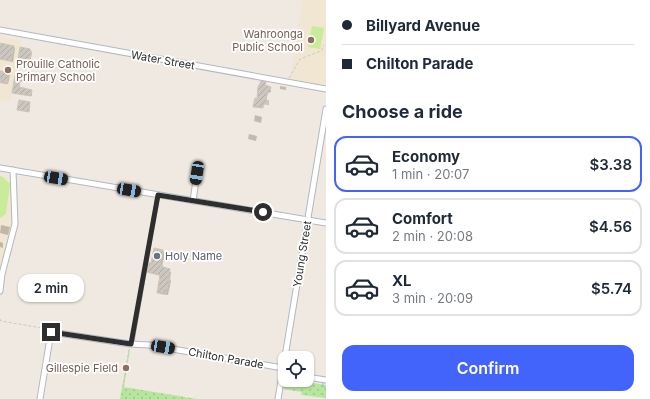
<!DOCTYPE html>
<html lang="en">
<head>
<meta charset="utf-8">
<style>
  body { margin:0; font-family:Inter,sans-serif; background:#f6f6f7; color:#1f2937; height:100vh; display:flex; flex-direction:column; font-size:15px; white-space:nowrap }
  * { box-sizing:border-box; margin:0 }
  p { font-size:13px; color:#747a83 }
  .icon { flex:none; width:22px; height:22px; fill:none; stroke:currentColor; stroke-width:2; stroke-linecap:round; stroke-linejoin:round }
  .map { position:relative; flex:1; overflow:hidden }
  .drawer { display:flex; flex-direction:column; background:#fff; width:324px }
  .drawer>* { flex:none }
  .hud { display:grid; align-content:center; height:88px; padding:0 16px; background:#fff }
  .controls { position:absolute; left:278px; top:351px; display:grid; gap:8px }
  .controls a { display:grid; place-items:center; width:36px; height:36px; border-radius:8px; background:#fff; box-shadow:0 1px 3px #0004; font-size:20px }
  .end { position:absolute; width:18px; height:18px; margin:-9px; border:5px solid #2e2e2e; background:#fff; box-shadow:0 0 0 2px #fff }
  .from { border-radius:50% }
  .bubble { position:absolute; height:28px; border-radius:12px; background:#fff; box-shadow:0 1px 3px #0004; font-size:13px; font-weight:600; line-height:28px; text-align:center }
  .car { position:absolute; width:12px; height:24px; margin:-12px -6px; border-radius:5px; box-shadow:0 0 3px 1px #0007; background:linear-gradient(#222 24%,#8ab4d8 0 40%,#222 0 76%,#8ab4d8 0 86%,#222 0) }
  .hud b { display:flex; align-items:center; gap:14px; height:38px; font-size:15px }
  .hud b+b { border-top:1px solid #e0e1e3 }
  .hud i { width:10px; height:10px; background:#1f2937 }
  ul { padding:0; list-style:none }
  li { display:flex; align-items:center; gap:12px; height:56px; margin:0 8px 6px; padding:0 8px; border:2px solid #e0e1e3; border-radius:12px }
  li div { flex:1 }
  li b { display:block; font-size:15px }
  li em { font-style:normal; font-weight:600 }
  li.selected { border-color:#4264fb }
  li>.icon { width:36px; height:36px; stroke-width:1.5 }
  h2 { padding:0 16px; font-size:18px; line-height:48px }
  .cta { display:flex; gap:8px; margin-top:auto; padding:8px 16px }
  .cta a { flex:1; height:46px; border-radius:12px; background:#4264fb; color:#fff; font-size:16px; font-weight:600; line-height:46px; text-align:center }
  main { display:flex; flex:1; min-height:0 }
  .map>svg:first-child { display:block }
  .education { fill:#f0e6d1 }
  .grass { fill:url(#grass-dots) }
  .pitch { fill:#c9ec9a }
  .shadow { fill:#0003 }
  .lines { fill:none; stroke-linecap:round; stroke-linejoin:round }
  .stream { stroke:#75cff0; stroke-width:1 }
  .building { fill:url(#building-hatch); stroke:#cbc5ba }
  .service-casing { stroke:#b4b7c1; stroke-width:4.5 }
  .minor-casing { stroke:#b4b7c1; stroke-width:7 }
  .path { stroke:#c9c9c9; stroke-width:1; stroke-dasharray:3 2; stroke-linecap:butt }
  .service { stroke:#fff; stroke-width:2.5 }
  .minor { stroke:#fff; stroke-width:5 }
  .route { stroke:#2e2e2e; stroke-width:5 }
  .education-dot { fill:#8d6e63; stroke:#fff; stroke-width:1.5 }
  .worship-dot { fill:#6b7280; stroke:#fff; stroke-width:1.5 }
  .labels { text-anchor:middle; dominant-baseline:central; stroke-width:3.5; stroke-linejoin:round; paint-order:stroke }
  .education-label { font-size:11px; fill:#785e54; stroke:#fff; text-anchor:end }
  .street-label { font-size:11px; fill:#2e2e2e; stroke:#fff }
  .worship-label { font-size:11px; fill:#5b616d; stroke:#fff; text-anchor:start }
</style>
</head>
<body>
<main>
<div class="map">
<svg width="326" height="399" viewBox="0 0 326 399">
  <defs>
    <pattern id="grass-dots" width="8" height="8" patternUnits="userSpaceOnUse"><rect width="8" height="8" fill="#b6e59e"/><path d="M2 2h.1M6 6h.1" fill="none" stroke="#9dc588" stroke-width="1.8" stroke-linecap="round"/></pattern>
    <pattern id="building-hatch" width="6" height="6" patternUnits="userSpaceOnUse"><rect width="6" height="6" fill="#cbc7bf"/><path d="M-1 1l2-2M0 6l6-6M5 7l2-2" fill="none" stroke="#afaba4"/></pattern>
  </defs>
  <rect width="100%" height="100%" fill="#efe9e1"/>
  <!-- education -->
  <g class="education">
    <polygon points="303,0 326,0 326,86 290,80"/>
    <polygon points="0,37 21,40 10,101 0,100"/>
    <polygon points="0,175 9,178 12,189 12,224 0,268"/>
  </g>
  <!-- grass -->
  <g class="grass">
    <polygon points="129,349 130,349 124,387 197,399 120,399"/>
    <polygon points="285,379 326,385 326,398 301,395 302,392 283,389"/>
  </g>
  <!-- pitch -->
  <g class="pitch">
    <polygon points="312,26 324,28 320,49 308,47"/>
    <polygon points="0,176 3,177 10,184 6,214 0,218"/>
  </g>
  <!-- shadow -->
  <g class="shadow">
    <polygon points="0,44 14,47 15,48 13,62 0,59"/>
    <polygon points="30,49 32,53 30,62 25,62 24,65 22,65"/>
    <polygon points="0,72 10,75 8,84 0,83"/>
    <polygon points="16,76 26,78 26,82 20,81 19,88 32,91 32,96 13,93"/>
    <polygon points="265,83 265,86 271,89 271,92 268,93 266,101 269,102 269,105 264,104 263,108 255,107"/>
    <polygon points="280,86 286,87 286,90 280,89"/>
    <polygon points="255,115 262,117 261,123 254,121"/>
    <polygon points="249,134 257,136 256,141 248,139"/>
    <polygon points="1,225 10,227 8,235 0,233"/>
    <polygon points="0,242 3,243 3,248 0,247"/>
    <polygon points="155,250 163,251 165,253 162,266 171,272 170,279 171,281 168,295 160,294 158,292 161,276 150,273 148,271 152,264"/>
  </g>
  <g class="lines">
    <!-- stream -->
    <polyline class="stream" points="323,383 323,386 326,389"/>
  </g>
  <!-- building -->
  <g class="building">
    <polygon points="0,43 14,46 11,61 0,59"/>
    <polygon points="20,47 30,49 30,51 31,51 30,61 24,62 24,65 20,65 20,60 18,59"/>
    <polygon points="0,71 9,72 7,84 0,82"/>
    <polygon points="15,75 26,77 25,82 20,81 19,87 32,90 31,96 12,93"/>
    <polygon points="261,81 266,82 265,85 271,87 270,92 267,93 266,100 269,101 268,104 263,104 263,108 253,107 255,98 257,99 258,87"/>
    <polygon points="19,100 30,102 29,112 17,110"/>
    <polygon points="154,248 163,250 160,265 163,266 163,267 170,269 168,277 170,278 166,293 157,293 160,275 147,272 149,263 151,263"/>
  </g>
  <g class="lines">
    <defs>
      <polyline id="service" points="132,343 158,195"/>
      <g id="minor">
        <polyline points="0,30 326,89"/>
        <polyline points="0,168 326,223"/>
        <polyline points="193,201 197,173 200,167"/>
        <polyline points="0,291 2,274 15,224 13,170"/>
        <polyline points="307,377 326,380"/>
        <polyline points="40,399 51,332 130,344 149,345 283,368"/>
        <polyline points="278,399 326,109"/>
      </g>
    </defs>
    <!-- service casing -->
    <use href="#service" class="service-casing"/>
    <!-- minor casing -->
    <use href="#minor" class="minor-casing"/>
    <!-- path -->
    <g class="path">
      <polyline points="289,78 300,59 321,51 324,45"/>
      <polyline points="0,319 1,321 48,329"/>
      <polyline points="123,387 129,349"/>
    </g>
    <!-- service -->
    <use href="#service" class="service"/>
    <!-- minor -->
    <use href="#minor" class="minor"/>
  </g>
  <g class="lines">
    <!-- route -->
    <polyline class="route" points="51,332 131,344 158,195 263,212"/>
  </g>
  <!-- markers -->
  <g class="education-dot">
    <circle cx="311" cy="40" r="4"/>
    <circle cx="8" cy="70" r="4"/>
    <circle cx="126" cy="368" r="4"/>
  </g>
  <circle class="worship-dot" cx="157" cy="256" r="4"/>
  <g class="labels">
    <!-- education labels -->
    <g class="education-label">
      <text x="303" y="34">Wahroonga<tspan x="303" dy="13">Public School</tspan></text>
      <text x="16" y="64" text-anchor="start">Prouille Catholic<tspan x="16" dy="13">Primary School</tspan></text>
      <text x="118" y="368">Gillespie Field</text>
    </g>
    <!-- street labels -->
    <g class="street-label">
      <text transform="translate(163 60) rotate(10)">Water Street</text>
      <text transform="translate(302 254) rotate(-81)">Young Street</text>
      <text transform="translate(226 358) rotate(10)">Chilton Parade</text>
    </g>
    <!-- worship labels -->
    <g class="worship-label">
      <text x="165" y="256">Holy Name</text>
    </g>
  </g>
</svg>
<div class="controls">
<a><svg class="icon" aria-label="locate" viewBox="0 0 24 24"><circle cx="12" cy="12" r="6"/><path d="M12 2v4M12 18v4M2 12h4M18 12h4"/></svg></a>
</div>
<i class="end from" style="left:263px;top:212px"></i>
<i class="end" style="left:51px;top:332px"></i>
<div class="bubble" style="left:18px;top:274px;width:66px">2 min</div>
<i class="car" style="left:197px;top:173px;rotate:189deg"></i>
<i class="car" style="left:56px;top:178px;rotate:99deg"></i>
<i class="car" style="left:129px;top:190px;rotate:100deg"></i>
<i class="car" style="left:163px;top:347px;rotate:100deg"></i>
</div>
<section class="drawer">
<div class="hud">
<b><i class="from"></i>Billyard Avenue</b>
<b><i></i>Chilton Parade</b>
</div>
<h2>Choose a ride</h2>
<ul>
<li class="selected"><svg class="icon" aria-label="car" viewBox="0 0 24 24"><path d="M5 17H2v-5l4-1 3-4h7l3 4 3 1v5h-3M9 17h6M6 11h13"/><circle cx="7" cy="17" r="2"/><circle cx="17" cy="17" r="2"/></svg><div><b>Economy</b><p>1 min · 20:07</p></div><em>$3.38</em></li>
<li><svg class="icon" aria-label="car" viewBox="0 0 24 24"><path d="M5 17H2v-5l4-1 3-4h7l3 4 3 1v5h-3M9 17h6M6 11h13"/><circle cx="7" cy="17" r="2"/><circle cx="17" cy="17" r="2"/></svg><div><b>Comfort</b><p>2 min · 20:08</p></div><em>$4.56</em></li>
<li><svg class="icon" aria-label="car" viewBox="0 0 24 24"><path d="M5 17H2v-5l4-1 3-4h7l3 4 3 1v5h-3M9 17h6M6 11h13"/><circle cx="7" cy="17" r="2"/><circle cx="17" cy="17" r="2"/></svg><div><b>XL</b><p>3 min · 20:09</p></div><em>$5.74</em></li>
</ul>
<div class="cta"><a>Confirm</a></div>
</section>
</main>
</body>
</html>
